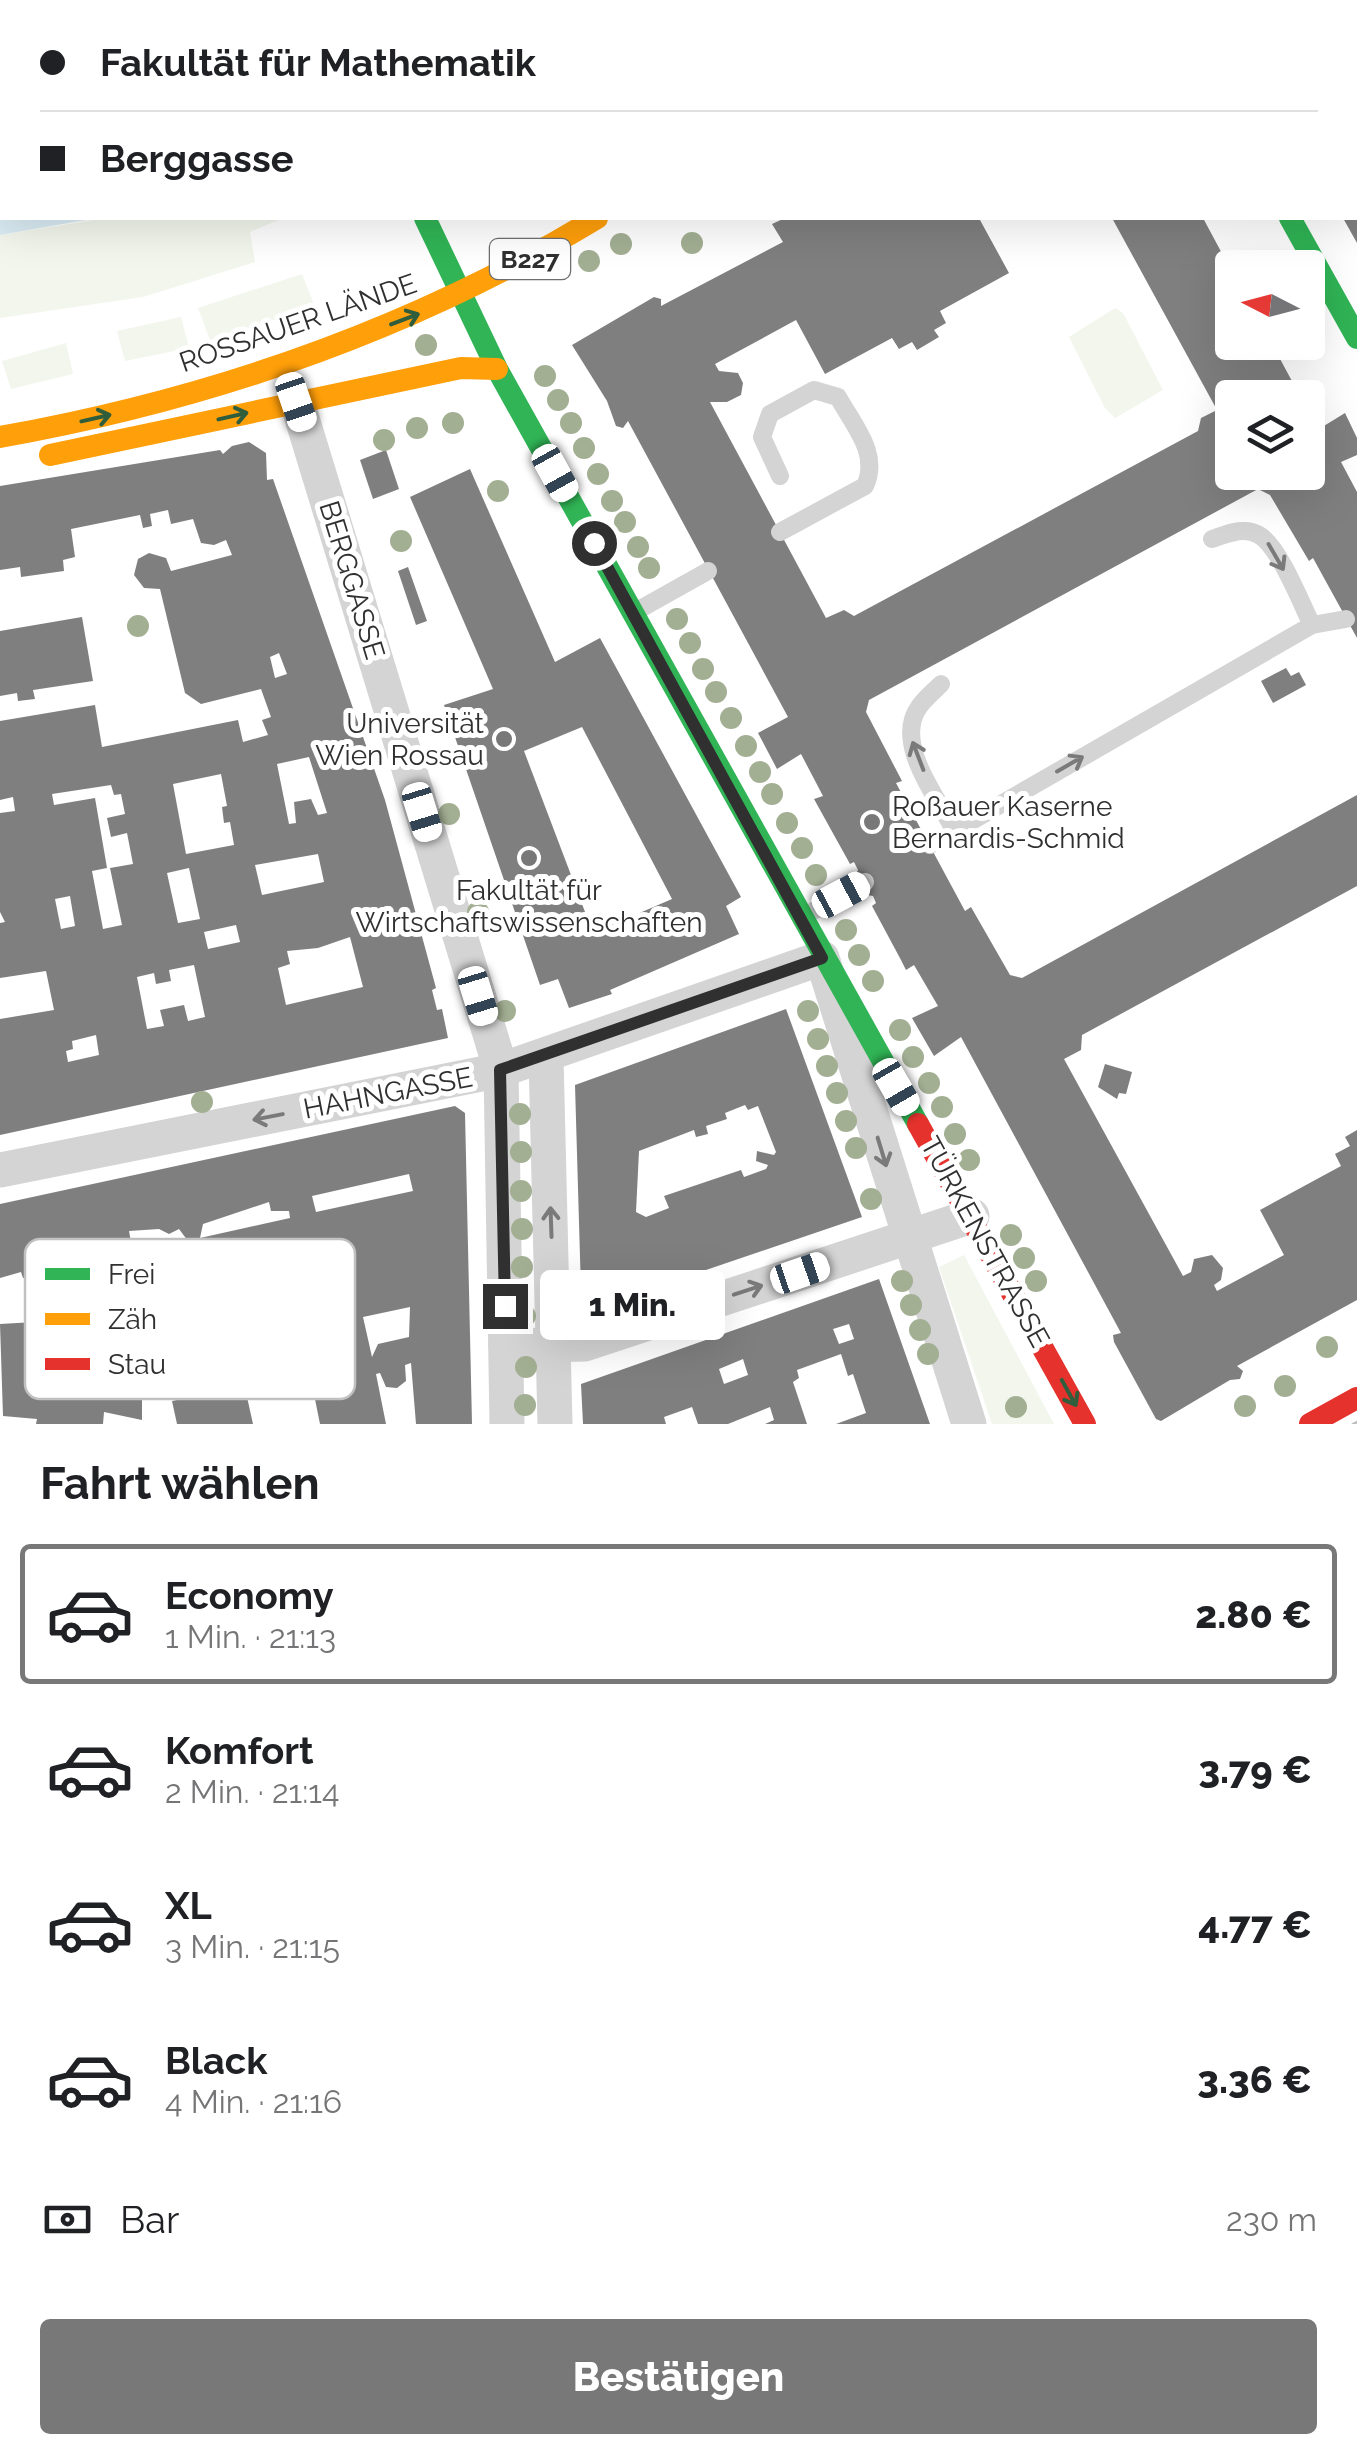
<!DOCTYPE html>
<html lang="de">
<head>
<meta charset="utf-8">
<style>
  body { margin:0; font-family:Raleway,sans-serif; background:#f6f6f6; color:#202124; height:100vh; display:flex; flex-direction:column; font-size:38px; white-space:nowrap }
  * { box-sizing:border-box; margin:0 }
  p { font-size:32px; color:#757577 }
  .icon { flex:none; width:55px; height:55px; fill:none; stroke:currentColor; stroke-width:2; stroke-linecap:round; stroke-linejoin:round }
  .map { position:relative; height:1424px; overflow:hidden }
  .drawer { display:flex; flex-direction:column; background:#fff; flex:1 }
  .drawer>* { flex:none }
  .top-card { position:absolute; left:0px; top:0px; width:1358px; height:220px; box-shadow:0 10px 40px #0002; display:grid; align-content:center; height:220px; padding:0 40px; background:#fff }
  .needle { width:65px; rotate:276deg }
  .fabs { position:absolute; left:1215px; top:250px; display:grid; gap:20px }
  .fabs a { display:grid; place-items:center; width:110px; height:110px; border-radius:10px; background:#fff; box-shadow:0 10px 40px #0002; font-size:50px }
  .end { position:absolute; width:45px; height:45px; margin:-22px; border:12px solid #303030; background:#fff; box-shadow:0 0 0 5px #fff }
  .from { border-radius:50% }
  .bubble { position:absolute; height:70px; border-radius:10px; background:#fff; box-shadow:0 10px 40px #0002; font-size:32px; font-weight:800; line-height:70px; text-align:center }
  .car { position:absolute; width:30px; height:60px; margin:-30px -15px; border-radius:12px; box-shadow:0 0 8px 2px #0007; background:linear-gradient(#fff 24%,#345 0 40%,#fff 0 76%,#345 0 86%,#fff 0) }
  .top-card b { display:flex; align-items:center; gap:35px; height:95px; font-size:38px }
  .top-card b+b { border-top:2px solid #e0e0e0 }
  .top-card i { width:25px; height:25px; background:#202124 }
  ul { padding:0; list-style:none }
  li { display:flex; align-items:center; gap:30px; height:140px; margin:0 20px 15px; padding:0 20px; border:5px solid transparent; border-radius:10px }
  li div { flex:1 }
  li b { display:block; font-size:38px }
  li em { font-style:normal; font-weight:800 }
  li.current { border-color:#787878 }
  li>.icon { width:90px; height:90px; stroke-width:1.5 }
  h2 { padding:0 40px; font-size:45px; line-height:120px }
  .pay { display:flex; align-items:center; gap:25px; height:110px; padding:0 40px; font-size:38px }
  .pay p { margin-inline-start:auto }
  .action { display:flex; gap:20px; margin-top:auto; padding:20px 40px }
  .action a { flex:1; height:115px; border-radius:10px; background:#787878; color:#fff; font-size:40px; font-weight:800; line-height:115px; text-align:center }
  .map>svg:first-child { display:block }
  .green { fill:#f2f6ec }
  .water { fill:#d9ebf3 }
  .building { fill:#7f7f7f; fill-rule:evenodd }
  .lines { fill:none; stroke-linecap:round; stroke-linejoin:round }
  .lane { stroke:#d4d4d4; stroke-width:18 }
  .street { stroke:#d4d4d4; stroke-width:35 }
  .fast { stroke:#30b455; stroke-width:22 }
  .slow { stroke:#ff9f0a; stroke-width:22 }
  .jam { stroke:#e5322d; stroke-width:22 }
  .tram { stroke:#bcbcbc; stroke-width:2.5 }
  .tree { fill:#a3af93 }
  .oneway { stroke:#305e3d }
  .oneway2 { stroke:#7a7a7a }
  .route { stroke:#303030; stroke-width:12 }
  .poi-dot { fill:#787878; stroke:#fff; stroke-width:4 }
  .labels { text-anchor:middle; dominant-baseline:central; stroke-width:10; stroke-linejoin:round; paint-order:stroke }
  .shield { fill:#fff; stroke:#6e6e6e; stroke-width:2.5 }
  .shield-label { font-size:25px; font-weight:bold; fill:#303030 }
  .street-label { font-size:28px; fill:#303030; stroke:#fff }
  .poi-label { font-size:28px; fill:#303030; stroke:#fff; text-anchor:end }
  .key { fill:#fff; stroke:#c1c1c1; stroke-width:2.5 }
  .key-label { font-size:28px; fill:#303030 }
</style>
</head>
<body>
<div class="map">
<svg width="1357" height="1424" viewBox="0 0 1357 1424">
  <rect width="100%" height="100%" fill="#fff"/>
  <!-- green -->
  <g class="green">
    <polygon points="107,218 283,218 250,232 255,262 143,297 0,318 0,235"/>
    <polygon points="302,274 315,307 210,340 198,308"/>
    <polygon points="1115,308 1123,313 1163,390 1115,418 1105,408 1069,337"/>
    <polygon points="181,317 189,348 125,361 117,331"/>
    <polygon points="66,343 73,374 11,389 2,361"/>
    <polygon points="964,1255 1054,1424 992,1424 939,1267"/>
  </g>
  <!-- water -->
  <g class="water">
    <polygon points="77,0 569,0 64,2"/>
    <polygon points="0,14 2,218 97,218 0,235"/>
  </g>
  <!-- building -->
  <g class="building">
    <polygon points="785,218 985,218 980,220 1009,273 940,311 946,323 934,330 939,337 917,350 912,342 899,349 892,338 825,374 796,320 715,364 719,371 738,373 743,383 741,395 727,402 710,402 826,618 844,610 854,616 1198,431 1201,418 1217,410 1112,218 1203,218 1232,272 1232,342 1271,342 1301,398 1232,398 1232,472 1308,472 1308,409 1319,429 1345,413 1357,438 1357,455 1341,462 1357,492 1357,638 1313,558 1309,561 1270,495 1258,489 869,700 866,712 902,781 896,783 965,911 971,907 1010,975 1022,978 1357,795 1357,886 1082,1035 1081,1050 1064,1059 1183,1276 1191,1272 1194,1259 1212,1255 1223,1268 1221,1280 1214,1285 1217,1291 1284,1255 1260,1210 1341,1166 1335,1154 1350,1146 1345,1137 1357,1130 1357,1300 1237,1366 1243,1371 1240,1379 1230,1380 1161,1421 1156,1419 1114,1342 1113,1335 1121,1333 961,1037 934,1056 927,1044 912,1018 938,1006 914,965 906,970 901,960 872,906 876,903 873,896 867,895 869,889 861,875 856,875 858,870 854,862 850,864 814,799 823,796 801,754 777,769 758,733 788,717 628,421 623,428 616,426 607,401 572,345 654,297 661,299 661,306 783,242 772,224"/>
    <polygon points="1343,218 1357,218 1357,243"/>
    <path d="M249 442 266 453 267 480 273 479 385 800 436 988 432 990 437 1010 442 1009 448 1038 0 1135V1019L54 1010 46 971 0 978V923L5 922 0 912V813L15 811 13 797 0 800V721L95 705 102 747 238 720 243 742 268 735 262 720 271 717 261 689 201 704 185 693 160 589 144 588 134 575 138 559 149 553 166 558 171 571 232 555 226 540 214 545 201 543 193 519 171 524 168 510 150 514 152 526 143 528 140 515 71 529 75 557 63 560 64 571 21 577 20 567 0 570V486L220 450 223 454 232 446ZM279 653 287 674 275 678 270 657ZM309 757 327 813 318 815 311 799 294 802 296 823 289 824 277 764ZM221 774 227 806 222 807 224 823 230 822 234 845 186 854 173 784ZM111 785 114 795 121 794 125 814 107 818 111 837 127 833 133 864 110 868 122 925 103 929 92 871 107 868 95 798 54 805 52 794ZM318 854 324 882 262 895 255 865ZM189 868 200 919 178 923 167 873ZM70 896 75 926 61 929 55 899ZM236 925 240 942 208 949 204 932ZM350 937 363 987 286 1005 278 968 290 964 287 951 318 948ZM194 965 205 1017 188 1021 184 1005 160 1010 164 1026 147 1029 137 977 154 973 156 984 171 981 169 970ZM96 1035 99 1055 68 1062 66 1051 73 1049 72 1041Z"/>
    <polygon points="386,450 399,489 373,499 360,460"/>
    <path d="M470 469 555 662 600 638 741 897 726 906 739 934 610 990 612 994 569 1008 558 979 540 985 444 705 493 689 410 497ZM582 727 672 899 593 933 524 751Z"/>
    <polygon points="408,567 427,621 416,625 398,571"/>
    <polygon points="82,617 93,681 33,690 35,699 18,701 17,693 0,696 0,631"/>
    <polygon points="1286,668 1291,676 1299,672 1306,685 1273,703 1261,681"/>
    <path d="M786 1009 862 1217 600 1306 581 1291 575 1085ZM745 1105 748 1110 758 1106 776 1152 774 1155 757 1151 756 1161 768 1165 766 1169 744 1177 741 1170 664 1196 669 1208 646 1217 636 1212 639 1151 694 1130 696 1137 708 1134 706 1126 727 1119 725 1113Z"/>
    <polygon points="1105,1064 1132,1072 1126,1094 1119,1093 1117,1099 1098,1087"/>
    <path d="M455 1106 465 1113 472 1424H416L411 1363 405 1365 406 1381 397 1388 386 1387 380 1373 376 1374 386 1424H320L301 1330 235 1343 253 1424H177L172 1401 187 1398 179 1355 142 1363V1420L104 1412 103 1424H36L37 1419 3 1416 0 1324 70 1320 67 1268 42 1270 39 1276 23 1278 21 1272 0 1278V1204ZM409 1174 413 1191 316 1212 312 1196ZM269 1202 271 1211H289L290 1218 200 1238 203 1224ZM159 1229 169 1234 179 1229 188 1241 133 1253 129 1231ZM410 1307 409 1337 378 1344 372 1357 363 1317Z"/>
    <path d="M879 1279 930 1424H836L866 1413 853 1374 848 1376 841 1354 797 1370 799 1378 793 1382 807 1424H765L774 1420 770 1407 728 1424H698L692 1407 664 1417 666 1424H583L581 1384ZM849 1324 854 1339 839 1344 833 1329ZM743 1359 748 1375 724 1384 719 1369Z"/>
  </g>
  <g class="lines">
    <!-- lane -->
    <g class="lane">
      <path d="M780 476 762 437 770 414 814 390 838 397C854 426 880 454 865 486L780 532"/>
      <path d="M1212 539C1227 534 1244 526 1259 535 1279 546 1301 603 1312 625"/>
      <polyline points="633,613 708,571"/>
      <path d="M941 684C934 691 924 699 919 707 893 743 938 799 955 831"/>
      <polyline points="930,845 1312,625 1346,619"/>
      <polyline points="801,918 865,882"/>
    </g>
    <!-- street -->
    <g class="street">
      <polyline points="297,402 501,1070 507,1424"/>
      <polyline points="546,1057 555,1424"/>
      <polyline points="0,1170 501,1070 822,958 969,1424"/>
      <polyline points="506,1346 585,1344 972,1216"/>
    </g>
    <!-- fast -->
    <g class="fast">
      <polyline points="1137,0 1140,2"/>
      <polyline points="902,2 905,0"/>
      <polyline points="425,218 497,369 918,1124"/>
      <polyline points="1290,218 1357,338"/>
    </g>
    <!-- slow -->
    <g class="slow">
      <path d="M0 437C213 399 412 330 597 218"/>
      <polyline points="50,455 461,368 497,369"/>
    </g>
    <!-- jam -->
    <g class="jam">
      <polyline points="291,0 293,2"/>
      <polyline points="918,1124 1085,1424"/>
      <polyline points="1310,1424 1357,1398"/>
    </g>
    <!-- tram -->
    <polyline class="tram" points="1353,1424 1357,1422"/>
  </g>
  <!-- trees -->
  <g class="tree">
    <circle cx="692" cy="243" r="11"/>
    <circle cx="621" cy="244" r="11"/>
    <circle cx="589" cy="261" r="11"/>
    <circle cx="426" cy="345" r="11"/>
    <circle cx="545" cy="376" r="11"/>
    <circle cx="558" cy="400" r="11"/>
    <circle cx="453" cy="423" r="11"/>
    <circle cx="571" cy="423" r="11"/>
    <circle cx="417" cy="428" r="11"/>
    <circle cx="384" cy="440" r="11"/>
    <circle cx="584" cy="448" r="11"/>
    <circle cx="598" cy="474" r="11"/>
    <circle cx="498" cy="491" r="11"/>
    <circle cx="612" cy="501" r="11"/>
    <circle cx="625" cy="522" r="11"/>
    <circle cx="401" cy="541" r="11"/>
    <circle cx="638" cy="547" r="11"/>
    <circle cx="649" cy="568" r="11"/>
    <circle cx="677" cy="619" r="11"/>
    <circle cx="138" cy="626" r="11"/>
    <circle cx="690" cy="643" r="11"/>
    <circle cx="703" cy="669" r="11"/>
    <circle cx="716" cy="692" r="11"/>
    <circle cx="731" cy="718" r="11"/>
    <circle cx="746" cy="746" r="11"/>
    <circle cx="760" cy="772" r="11"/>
    <circle cx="772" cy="794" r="11"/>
    <circle cx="449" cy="814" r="11"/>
    <circle cx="787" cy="823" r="11"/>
    <circle cx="802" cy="848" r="11"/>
    <circle cx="816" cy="875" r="11"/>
    <circle cx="478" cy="912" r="11"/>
    <circle cx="846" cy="930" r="11"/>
    <circle cx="859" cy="955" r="11"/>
    <circle cx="873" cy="981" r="11"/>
    <circle cx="505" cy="1011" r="11"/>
    <circle cx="808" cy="1011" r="11"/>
    <circle cx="900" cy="1030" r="11"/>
    <circle cx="818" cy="1039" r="11"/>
    <circle cx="913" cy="1057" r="11"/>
    <circle cx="827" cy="1066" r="11"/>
    <circle cx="929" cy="1083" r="11"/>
    <circle cx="837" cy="1093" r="11"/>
    <circle cx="202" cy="1102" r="11"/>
    <circle cx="942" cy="1107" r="11"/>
    <circle cx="520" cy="1114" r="11"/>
    <circle cx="846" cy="1121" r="11"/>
    <circle cx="955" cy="1134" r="11"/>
    <circle cx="856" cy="1148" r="11"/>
    <circle cx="521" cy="1152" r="11"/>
    <circle cx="969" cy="1160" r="11"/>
    <circle cx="521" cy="1191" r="11"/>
    <circle cx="871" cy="1199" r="11"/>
    <circle cx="522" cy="1229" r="11"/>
    <circle cx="1011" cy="1235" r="11"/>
    <circle cx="1024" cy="1258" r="11"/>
    <circle cx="522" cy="1267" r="11"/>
    <circle cx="902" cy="1281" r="11"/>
    <circle cx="1036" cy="1281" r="11"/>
    <circle cx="911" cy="1305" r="11"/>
    <circle cx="525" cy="1316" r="11"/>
    <circle cx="592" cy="1322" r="11"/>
    <circle cx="920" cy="1330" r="11"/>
    <circle cx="1327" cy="1347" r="11"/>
    <circle cx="928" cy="1354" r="11"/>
    <circle cx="526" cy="1367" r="11"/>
    <circle cx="1285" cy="1386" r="11"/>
    <circle cx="525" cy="1405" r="11"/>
    <circle cx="1245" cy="1406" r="11"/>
    <circle cx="1016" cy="1407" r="11"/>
  </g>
  <!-- one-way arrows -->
  <defs><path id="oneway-shaft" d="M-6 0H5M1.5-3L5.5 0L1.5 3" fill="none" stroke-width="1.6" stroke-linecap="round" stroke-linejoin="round" transform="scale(2.5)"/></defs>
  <g class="oneway">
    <use href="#oneway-shaft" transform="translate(405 319) rotate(-21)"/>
    <use href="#oneway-shaft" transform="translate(233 416) rotate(-13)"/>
    <use href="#oneway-shaft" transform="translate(96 418) rotate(-13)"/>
    <use href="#oneway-shaft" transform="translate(1069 1393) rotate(61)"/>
  </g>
  <g class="oneway2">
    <use href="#oneway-shaft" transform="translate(1276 557) rotate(60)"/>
    <use href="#oneway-shaft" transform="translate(918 756) rotate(-111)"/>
    <use href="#oneway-shaft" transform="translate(1070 764) rotate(-30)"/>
    <use href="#oneway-shaft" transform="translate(268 1117) rotate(169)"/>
    <use href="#oneway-shaft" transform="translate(882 1152) rotate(73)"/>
    <use href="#oneway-shaft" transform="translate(551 1222) rotate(-92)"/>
    <use href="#oneway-shaft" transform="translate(748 1290) rotate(-18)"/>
  </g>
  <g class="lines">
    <!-- route -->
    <polyline class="route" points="505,1306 500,1070 822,958 594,543"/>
  </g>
  <!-- markers -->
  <g class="poi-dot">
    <circle cx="504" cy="739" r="10"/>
    <circle cx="872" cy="822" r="10"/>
    <circle cx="529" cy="858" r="10"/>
  </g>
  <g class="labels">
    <!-- shield labels -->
    <rect class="shield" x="490" y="239" width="80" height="40" rx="8"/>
    <g class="shield-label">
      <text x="530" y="259">B227</text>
    </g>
    <!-- street labels -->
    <g class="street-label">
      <text transform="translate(298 323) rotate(-19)">ROSSAUER LÄNDE</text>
      <text transform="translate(352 580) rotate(73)">BERGGASSE</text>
      <text transform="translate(388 1093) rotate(-11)">HAHNGASSE</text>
      <text transform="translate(985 1242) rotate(61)">TÜRKENSTRASSE</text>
    </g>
    <!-- poi labels -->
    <g class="poi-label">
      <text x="484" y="723">Universität<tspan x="484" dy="32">Wien Rossau</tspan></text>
      <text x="892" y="806" text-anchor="start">Roßauer Kaserne<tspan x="892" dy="32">Bernardis-Schmid</tspan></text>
      <text x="529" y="890" text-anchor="middle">Fakultät für<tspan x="529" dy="32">Wirtschaftswissenschaften</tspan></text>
    </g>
  </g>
  <!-- legend -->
  <rect x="25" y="1239" width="330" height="160" rx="15" class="key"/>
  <rect x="45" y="1268" width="45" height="12" fill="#30b455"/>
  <rect x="45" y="1313" width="45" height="12" fill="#ff9f0a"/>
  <rect x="45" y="1358" width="45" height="12" fill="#e5322d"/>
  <g class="key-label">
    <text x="108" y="1284">Frei</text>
    <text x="108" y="1329">Zäh</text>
    <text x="108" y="1374">Stau</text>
  </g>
</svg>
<div class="fabs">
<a><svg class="needle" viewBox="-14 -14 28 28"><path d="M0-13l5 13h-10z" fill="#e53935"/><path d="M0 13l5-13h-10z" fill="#757577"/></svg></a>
<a><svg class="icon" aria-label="layers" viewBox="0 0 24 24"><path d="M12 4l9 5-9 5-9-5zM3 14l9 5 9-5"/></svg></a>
</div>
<i class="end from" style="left:594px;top:543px"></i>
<i class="end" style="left:505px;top:1306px"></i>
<div class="bubble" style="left:540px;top:1270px;width:185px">1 Min.</div>
<i class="car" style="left:296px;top:402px;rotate:161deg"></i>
<i class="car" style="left:555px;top:473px;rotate:151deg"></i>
<i class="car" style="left:422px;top:812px;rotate:163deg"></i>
<i class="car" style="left:841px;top:895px;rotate:62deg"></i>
<i class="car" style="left:478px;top:996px;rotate:163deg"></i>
<i class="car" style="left:896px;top:1087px;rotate:150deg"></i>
<i class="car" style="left:800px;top:1273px;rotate:71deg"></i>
<div class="top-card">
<b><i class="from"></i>Fakultät für Mathematik</b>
<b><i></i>Berggasse</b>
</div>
</div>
<section class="drawer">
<h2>Fahrt wählen</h2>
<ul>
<li class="current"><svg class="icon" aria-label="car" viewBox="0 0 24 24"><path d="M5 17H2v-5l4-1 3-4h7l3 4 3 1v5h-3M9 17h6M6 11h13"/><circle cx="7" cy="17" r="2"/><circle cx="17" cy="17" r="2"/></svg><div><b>Economy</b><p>1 Min. · 21:13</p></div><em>2.80 €</em></li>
<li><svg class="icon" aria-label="car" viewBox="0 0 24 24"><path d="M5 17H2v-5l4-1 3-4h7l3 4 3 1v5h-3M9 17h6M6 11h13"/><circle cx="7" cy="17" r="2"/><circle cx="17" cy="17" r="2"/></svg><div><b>Komfort</b><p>2 Min. · 21:14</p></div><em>3.79 €</em></li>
<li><svg class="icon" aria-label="car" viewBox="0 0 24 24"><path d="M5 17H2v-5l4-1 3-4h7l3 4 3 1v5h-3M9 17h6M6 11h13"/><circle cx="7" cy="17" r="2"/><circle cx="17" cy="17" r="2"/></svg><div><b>XL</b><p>3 Min. · 21:15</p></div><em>4.77 €</em></li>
<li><svg class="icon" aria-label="car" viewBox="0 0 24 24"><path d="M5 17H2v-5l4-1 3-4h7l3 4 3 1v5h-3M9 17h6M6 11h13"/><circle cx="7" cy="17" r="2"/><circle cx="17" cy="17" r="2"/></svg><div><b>Black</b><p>4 Min. · 21:16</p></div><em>3.36 €</em></li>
</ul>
<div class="pay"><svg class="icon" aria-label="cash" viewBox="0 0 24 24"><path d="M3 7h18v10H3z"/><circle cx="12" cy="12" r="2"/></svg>Bar<p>230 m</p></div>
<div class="action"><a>Bestätigen</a></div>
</section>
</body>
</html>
